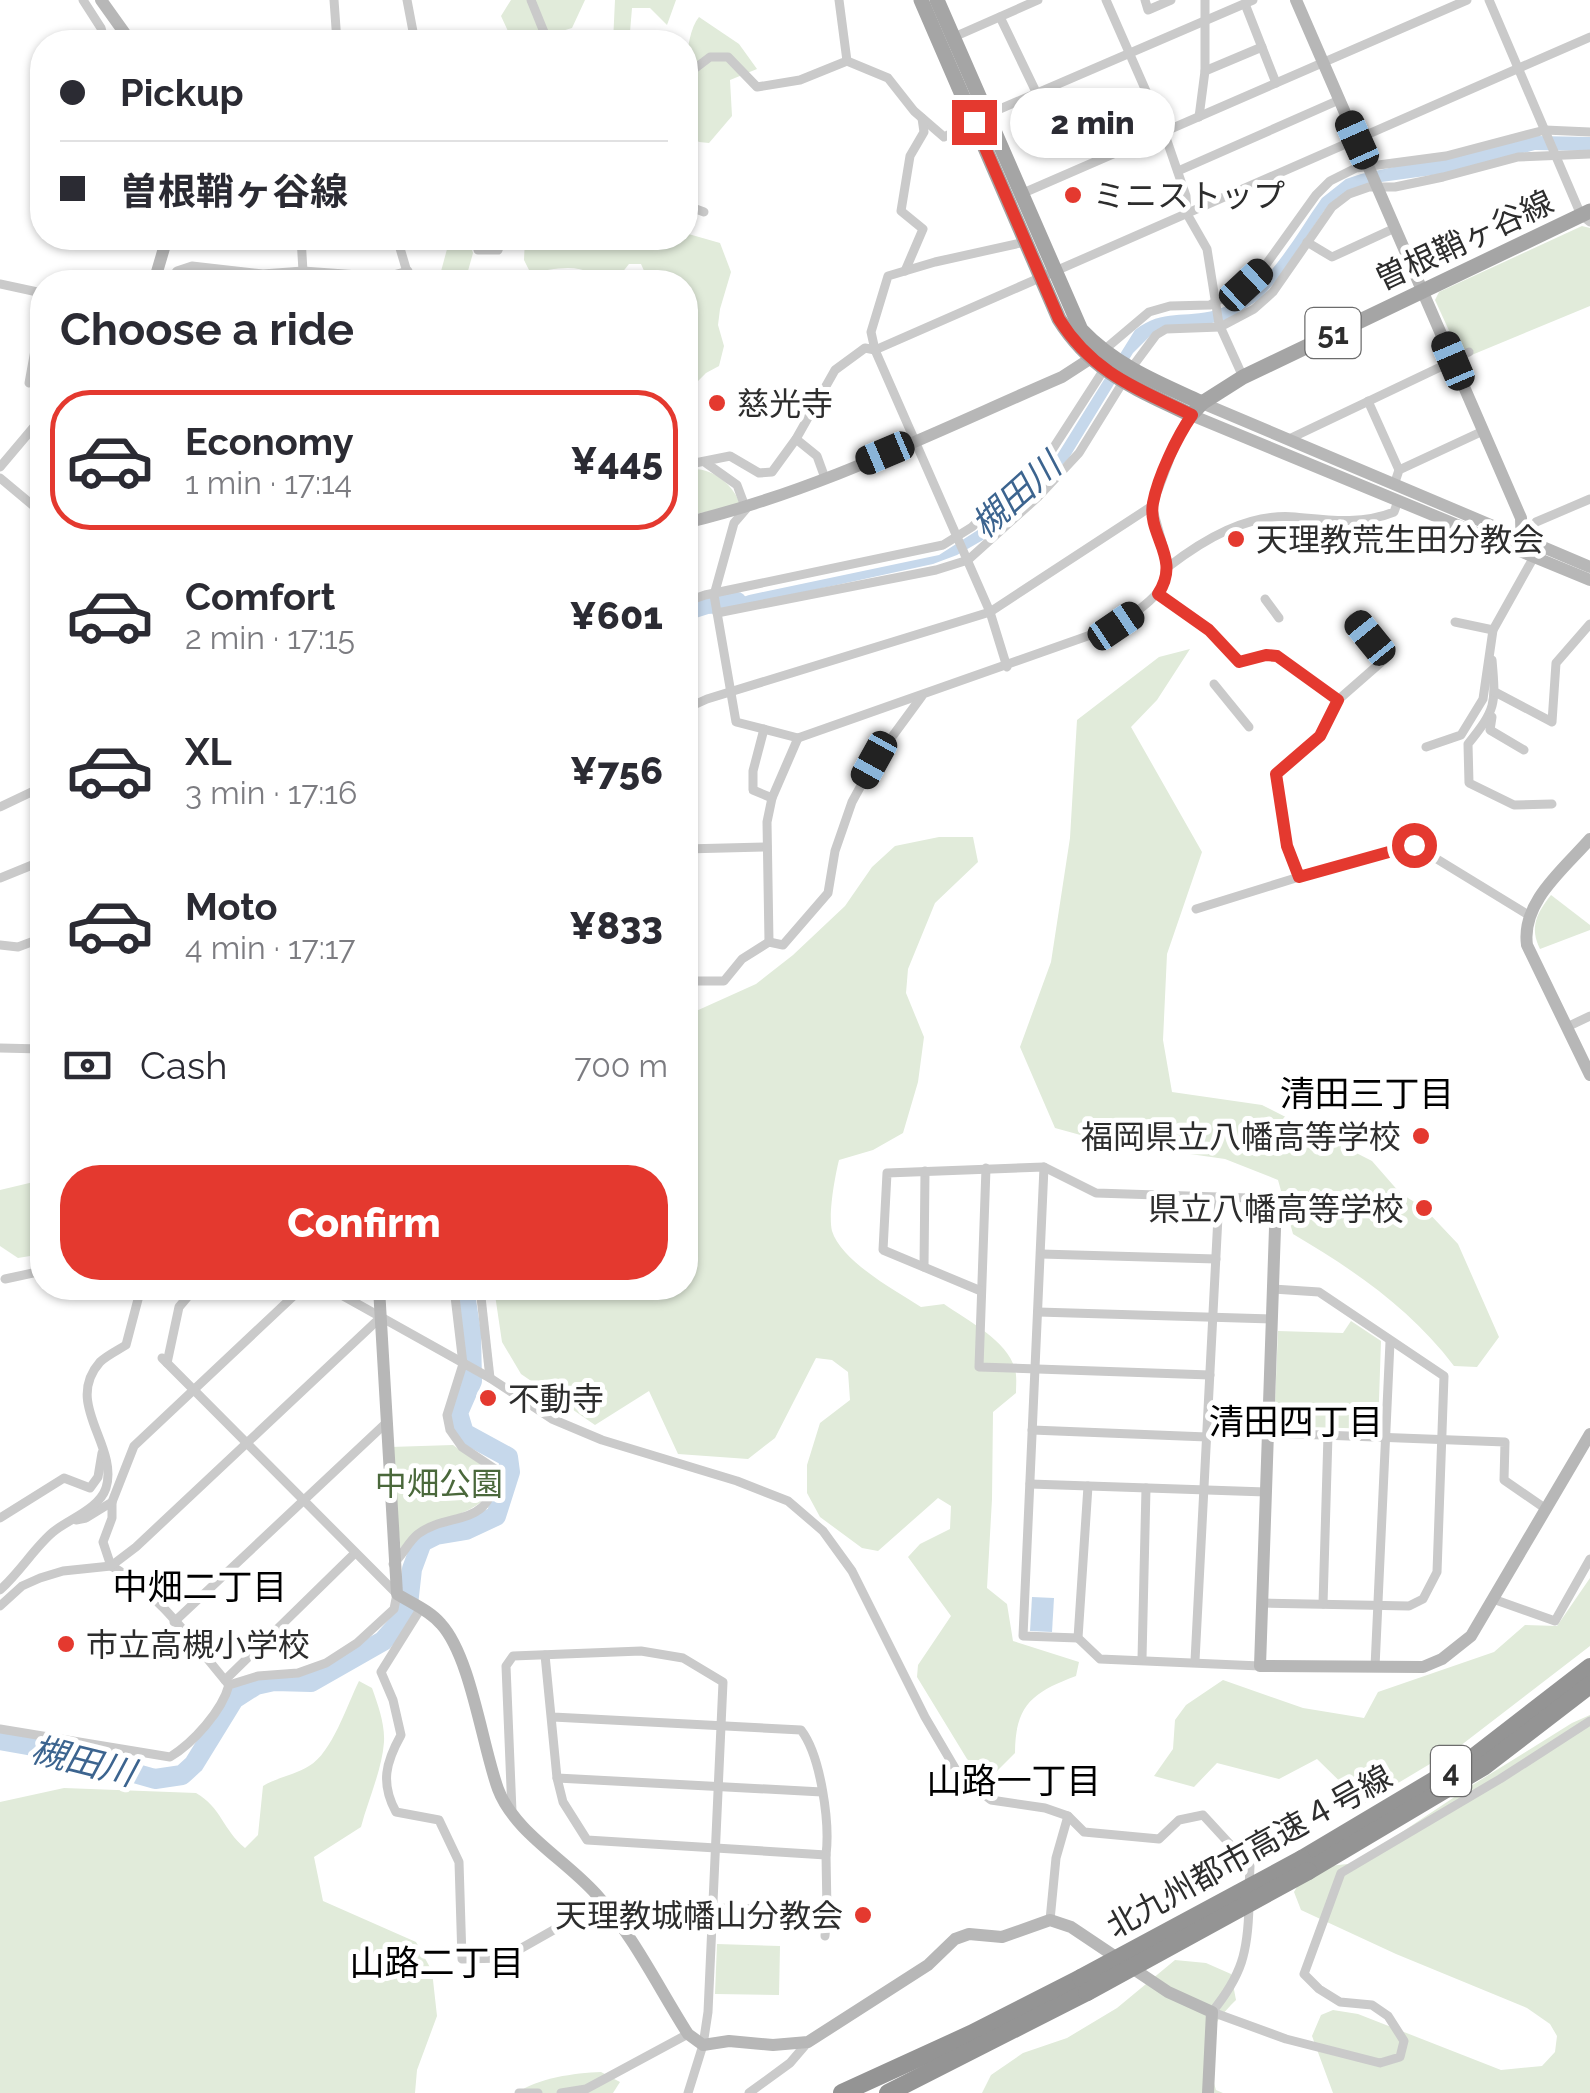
<!DOCTYPE html>
<html lang="en">
<head>
<meta charset="utf-8">
<style>
  body { margin:0; font-family:Raleway,"Noto Sans JP",sans-serif; background:#f2f2f3; color:#2b2b33; height:100vh; display:flex; flex-direction:column; font-size:38px; white-space:nowrap }
  * { box-sizing:border-box; margin:0 }
  p { font-size:32px; color:#7c7c81 }
  .icon { flex:none; width:55px; height:55px; fill:none; stroke:currentColor; stroke-width:2; stroke-linecap:round; stroke-linejoin:round }
  .map { position:relative; flex:1; overflow:hidden }
  .panel { position:absolute; left:30px; top:270px; width:668px; height:1030px; display:flex; flex-direction:column; background:#fff; border-radius:40px; box-shadow:0 2px 8px #0004 }
  .panel>* { flex:none }
  .banner { position:absolute; left:30px; top:30px; width:668px; height:220px; border-radius:40px; box-shadow:0 2px 8px #0004; display:grid; align-content:center; height:220px; padding:0 30px; background:#fff }
  .end { position:absolute; width:45px; height:45px; margin:-22px; border:12px solid #e4392f; background:#fff; box-shadow:0 0 0 5px #fff }
  .from { border-radius:50% }
  .bubble { position:absolute; height:70px; border-radius:35px; background:#fff; box-shadow:0 2px 8px #0004; font-size:32px; font-weight:800; line-height:70px; text-align:center }
  .car { position:absolute; width:30px; height:60px; margin:-30px -15px; border-radius:12px; box-shadow:0 0 8px 2px #0007; background:linear-gradient(#222 24%,#8ab4d8 0 40%,#222 0 76%,#8ab4d8 0 86%,#222 0) }
  .banner b { display:flex; align-items:center; gap:35px; height:95px; font-size:38px }
  .banner b+b { border-top:2px solid #e1e1e2 }
  .banner i { width:25px; height:25px; background:#2b2b33 }
  ul { padding:0; list-style:none }
  li { display:flex; align-items:center; gap:30px; height:140px; margin:0 20px 15px; padding:0 10px; border:5px solid transparent; border-radius:40px }
  li div { flex:1 }
  li b { display:block; font-size:38px }
  li em { font-style:normal; font-weight:800 }
  li.active { border-color:#e4392f }
  li>.icon { width:90px; height:90px; stroke-width:1.5 }
  h2 { padding:0 30px; font-size:45px; line-height:120px }
  .pay { display:flex; align-items:center; gap:25px; height:110px; padding:0 30px; font-size:38px }
  .pay p { margin-inline-start:auto }
  .primary-button { display:flex; gap:20px; margin-top:auto; padding:20px 30px }
  .primary-button a { flex:1; height:115px; border-radius:40px; background:#e4392f; color:#fff; font-size:40px; font-weight:800; line-height:115px; text-align:center }
  .map>svg:first-child { display:block }
  .green { fill:#e1ebda }
  .water { fill:#c6d8eb }
  .lines { fill:none; stroke-linecap:round; stroke-linejoin:round }
  .river { stroke:#c6d8eb; stroke-width:20 }
  .street { stroke:#cacaca; stroke-width:9 }
  .secondary { stroke:#b7b7b7; stroke-width:12 }
  .primary { stroke:#a5a5a5; stroke-width:15 }
  .highway { stroke:#949494; stroke-width:18 }
  .highway-bridge { stroke:#949494; stroke-width:18 }
  .route { stroke:#e4392f; stroke-width:12 }
  .poi-dot { fill:#e4392f; stroke:#fff; stroke-width:4 }
  .labels { text-anchor:middle; dominant-baseline:central; stroke-width:10; stroke-linejoin:round; paint-order:stroke }
  .shield { fill:#fff; stroke:#6c6c6c; stroke-width:2.5 }
  .shield-label { font-size:30px; font-weight:bold; fill:#2d2d2d }
  .poi-label { font-size:32px; fill:#2d2d2d; stroke:#fff; text-anchor:start }
  .street-label { font-size:32px; fill:#2d2d2d; stroke:#fff }
  .park-label { font-size:32px; fill:#4a683b; stroke:#fff }
  .water-label { font-size:35px; font-style:italic; fill:#3c648f; stroke:#fff }
  .neighbourhood-label { font-size:35px; fill:#000; stroke:#fff }
</style>
</head>
<body>
<div class="map">
<svg width="1590" height="2093" viewBox="0 0 1590 2093">
  <rect width="100%" height="100%" fill="#fff"/>
  <!-- green -->
  <g class="green">
    <polygon points="511,0 585,0 572,28 562,31 563,42 513,42 501,16"/>
    <polygon points="615,0 676,0 667,25 650,8 632,8 630,32 636,42 613,42"/>
    <path d="M699 17 739 44 757 69 730 80 732 116 709 143 699 142 685 130C685 102 682 37 699 17Z"/>
    <polygon points="1582,226 1590,228 1590,306 1462,359 1435,300 1439,292"/>
    <path d="M685 233 720 243 731 272 720 309 718 325 724 346 719 366 706 373 695 384 685 365V282H649L641 264H629L621 274 622 282H594L591 273C574 264 550 269 531 274L524 260 525 238H685Z"/>
    <polygon points="450,238 468,238 473,253 466,278 440,275"/>
    <path d="M685 413 689 414 696 437 692 469C714 468 733 485 741 505L685 516Z"/>
    <path d="M1190 649 1157 700 1131 727 1202 852 1167 954 1163 1040 1172 1092 1262 1105 1372 1161 1400 1193 1424 1208 1458 1244 1499 1337 1477 1367 1454 1366C1411 1309 1354 1270 1293 1234L1278 1180 1225 1159 1106 1142 1055 1128 1020 1047 1051 962 1070 838 1077 720 1159 657Z"/>
    <path d="M939 837H973L978 862 935 903 908 969 906 993 924 1037 918 1082 903 1133 873 1150 839 1160C835 1176 828 1214 832 1231 841 1261 896 1291 921 1307L944 1304C968 1321 1007 1340 1015 1369 1017 1376 1016 1386 1016 1393L993 1412 992 1499 987 1588 1007 1604 1013 1641 1079 1662 1076 1676C1033 1692 1015 1705 1015 1753L996 1772 980 1771 967 1759 917 1677 918 1665 951 1616 908 1557 920 1544 950 1529 951 1506 938 1498 878 1551 862 1548 820 1517 807 1493V1465L820 1423 850 1400 848 1372 832 1360 816 1358 775 1438 748 1459 678 1454 649 1391 595 1425 521 1374 502 1342 494 1288H685V1016L756 984 793 955 845 906 872 867 895 846Z"/>
    <path d="M1551 895 1590 925V930L1540 949C1529 927 1537 913 1551 895Z"/>
    <polygon points="42,1180 42,1254 18,1258 0,1246 0,1190"/>
    <polygon points="1351,1321 1381,1341 1378,1429 1274,1426 1278,1331 1343,1333"/>
    <path d="M453 1445 490 1471C496 1510 457 1512 431 1525 420 1531 410 1544 401 1552L390 1447Z"/>
    <polygon points="1590,1578 1590,1646 1460,1746 1363,1804 1317,1759 1279,1779 1217,1763 1194,1787 1154,1776 1173,1749 1175,1720 1186,1705 1223,1680 1303,1708 1364,1718 1378,1692 1494,1652 1525,1625 1557,1626"/>
    <path d="M359 1681 372 1688C378 1705 385 1724 384 1742 382 1770 368 1800 361 1827L314 1857 323 1901 416 1942 432 1971 437 2016 417 2070 415 2093H0V1802L64 1788 196 1793C221 1807 223 1830 245 1848L258 1835 263 1786C278 1777 295 1775 309 1766 332 1753 347 1705 359 1681Z"/>
    <path d="M1590 1715V2093H1333L1312 2036 1321 2015 1333 2010 1358 2014 1501 2070 1542 2066 1555 2052 1557 2036 1550 2024 1527 2008 1396 1954 1301 1910 1294 1892C1306 1870 1330 1864 1354 1864L1474 1784 1572 1723Z"/>
    <polygon points="717,1944 780,1946 779,1995 715,1994"/>
    <path d="M1175 1960 1206 1963 1231 1974 1236 2000C1203 2032 1204 2047 1216 2090L1223 2093H982L991 2075 1023 2053 1067 2038 1117 2008Z"/>
    <path d="M601 2072 620 2082 613 2093H517C538 2078 574 2073 601 2072Z"/>
  </g>
  <!-- water -->
  <g class="water">
    <path d="M1537 136 1590 137V151L1535 150 1447 173 1367 184 1337 198 1324 211 1277 280 1260 299 1227 320 1151 335 1133 353 1069 458 983 540 957 555 933 564 736 607 722 604 749 595 939 555 981 528 1054 460 1135 330C1164 308 1184 319 1216 310 1265 296 1294 237 1322 198L1346 179 1361 174Z"/>
    <polygon points="1032,1597 1054,1598 1052,1632 1030,1631"/>
  </g>
  <g class="lines">
    <!-- river -->
    <g class="river">
      <polyline points="685,611 707,604 737,602"/>
      <polyline points="0,1740 50,1749 155,1779 182,1775 194,1764 234,1699 256,1685 274,1681 311,1682 383,1641 407,1614 412,1569 422,1542 436,1535 466,1530 496,1516 510,1472 508,1457 464,1433 458,1413 472,1381 471,1332 464,1288"/>
    </g>
    <!-- street -->
    <g class="street">
      <polyline points="83,0 101,28 105,42"/>
      <polyline points="334,0 337,42"/>
      <polyline points="407,0 415,42"/>
      <polyline points="531,0 548,42"/>
      <polyline points="1106,0 1164,132 1186,196 1187,214 1207,249 1219,324 1243,377"/>
      <polyline points="1145,0 1148,10 1171,0"/>
      <polyline points="1489,0 1581,215 1590,222"/>
      <polyline points="1245,4 1276,83"/>
      <polyline points="1000,17 1037,94"/>
      <polyline points="954,37 1038,0"/>
      <polyline points="847,61 888,78 914,111 944,137 974,122"/>
      <polyline points="1205,71 1262,47"/>
      <polyline points="685,76 710,57 728,57 757,87 800,80 847,61 839,0"/>
      <polyline points="986,115 1253,0"/>
      <polyline points="1199,117 1205,71 1205,0"/>
      <polyline points="1178,171 1339,100"/>
      <polyline points="1021,194 1467,0"/>
      <polyline points="685,205 704,212"/>
      <polyline points="301,238 303,271"/>
      <polyline points="397,238 410,282"/>
      <polyline points="475,238 478,250 498,250 502,238"/>
      <polyline points="1307,242 1332,257 1395,228"/>
      <polyline points="905,271 923,229 901,211 910,156 924,132 922,118"/>
      <polyline points="169,282 177,271 192,266 263,274 303,271 386,277 408,271"/>
      <polyline points="0,284 42,293"/>
      <polyline points="1104,350 1149,312 1170,306 1210,305 1246,285 1262,270 1316,195 1330,181 1356,168 1446,156 1545,130 1590,132"/>
      <polyline points="1460,356 1469,352"/>
      <polyline points="1130,370 1156,335 1166,329 1220,327 1254,309 1273,292 1332,207 1349,194 1369,187 1395,187 1443,177 1518,157 1590,154"/>
      <polyline points="29,383 42,312"/>
      <polyline points="1368,401 1399,470"/>
      <polyline points="796,439 817,456 825,478"/>
      <polyline points="1289,439 1453,361"/>
      <path d="M706 463 737 485 746 509 734 523 714 595 736 722 798 738 1116 626C1182 581 1171 578 1152 506"/>
      <polyline points="685,465 730,456 759,473 772,472 796,439 835,370 865,348 875,350 1590,37"/>
      <polyline points="0,467 38,422"/>
      <polyline points="0,478 36,508 42,518"/>
      <polyline points="1394,485 1399,470 1483,431"/>
      <polyline points="1523,538 1536,522 1590,499"/>
      <path d="M1168 567C1203 540 1247 513 1295 517 1328 520 1362 525 1394 512L1398 501"/>
      <polyline points="1157,594 1209,630 1239,662 1266,655 1277,657 1338,700"/>
      <polyline points="1265,599 1279,618"/>
      <polyline points="685,602 705,595 943,545 972,527 1052,450 1103,371"/>
      <polyline points="717,613 936,570 968,560 1038,497 1079,453 1123,382"/>
      <polyline points="1353,618 1386,658 1338,700 1321,736 1276,774 1287,847 1299,877 1414,845 1530,916"/>
      <polyline points="1455,622 1493,630"/>
      <path d="M1492 660C1496 705 1496 709 1468 744L1469 783 1514 805 1552 804"/>
      <polyline points="1007,667 990,612 875,350 871,332 888,276 935,262 1025,242"/>
      <polyline points="1214,684 1249,727"/>
      <polyline points="1495,692 1552,722 1556,663 1590,624"/>
      <polyline points="685,709 707,699 990,612 1152,506 1180,432 1191,415"/>
      <polyline points="1492,717 1490,730 1524,750"/>
      <polyline points="764,729 753,771 753,790 772,798"/>
      <polyline points="1426,747 1461,735 1483,699 1493,630 1535,555"/>
      <polyline points="0,807 42,787"/>
      <polyline points="685,849 767,847"/>
      <polyline points="0,878 42,861"/>
      <polyline points="1196,909 1299,877"/>
      <polyline points="769,942 767,822 772,798 798,738"/>
      <polyline points="0,945 18,947 42,938"/>
      <polyline points="685,981 724,981 742,959 769,942 783,945 828,893 835,851 852,802 875,760 922,696"/>
      <polyline points="1567,1027 1590,1016"/>
      <polyline points="0,1048 42,1049"/>
      <polyline points="1044,1167 1023,1636 1078,1638"/>
      <polyline points="986,1168 979,1367 1210,1375"/>
      <polyline points="1041,1254 1216,1259"/>
      <polyline points="924,1267 925,1171"/>
      <polyline points="5,1279 42,1271"/>
      <polyline points="329,1288 490,1378 552,1419 602,1440 737,1481 788,1501 823,1531 852,1571 925,1717 959,1775 991,1800 1045,1808 1068,1816 1084,1832 1159,1839 1179,1820 1203,1815 1250,1866 1249,1889"/>
      <polyline points="480,1288 490,1378"/>
      <polyline points="981,1291 883,1250 887,1173 1044,1167 1096,1193 1276,1199"/>
      <polyline points="1038,1312 1272,1319"/>
      <polyline points="167,1363 179,1307 195,1288"/>
      <polyline points="1032,1430 1207,1437"/>
      <polyline points="1268,1433 1505,1442 1504,1480 1546,1509"/>
      <polyline points="1030,1484 1266,1492"/>
      <polyline points="1088,1486 1078,1638 1100,1659 1260,1666"/>
      <path d="M112 1502V1518L103 1542 111 1566C156 1590 196 1646 229 1685"/>
      <polyline points="0,1518 64,1478 90,1488 98,1477 102,1453"/>
      <polyline points="76,1520 86,1518 112,1502 134,1446 302,1288"/>
      <path d="M393 1564C403 1555 408 1542 418 1534 450 1510 494 1530 495 1469L462 1447 450 1430 447 1415 463 1364 454 1288"/>
      <path d="M0 1590C20 1572 35 1547 53 1532 69 1519 99 1509 106 1488 119 1445 63 1404 100 1362 106 1356 118 1350 126 1345L141 1288"/>
      <polyline points="1493,1599 1555,1621 1590,1559"/>
      <polyline points="1262,1603 1409,1606 1423,1599 1437,1572 1444,1376 1319,1292 1273,1289"/>
      <polyline points="1323,1604 1328,1435"/>
      <polyline points="0,1606 22,1586 40,1578 63,1571 111,1566 136,1547 381,1317"/>
      <path d="M421 1608 381 1672 393 1700 401 1735C386 1762 380 1783 396 1812L439 1820 459 1862 462 1959 504 1958 603 1902"/>
      <polyline points="174,1622 385,1424"/>
      <path d="M545 1655 557 1778 563 1802 587 1840 826 1855C830 1823 821 1756 801 1730L553 1717"/>
      <polyline points="1142,1659 1146,1488"/>
      <polyline points="1195,1661 1219,1197"/>
      <polyline points="1375,1667 1390,1342"/>
      <polyline points="225,1680 355,1553"/>
      <path d="M0 1729 170 1757C193 1743 222 1711 229 1685L258 1676 298 1673 326 1663 357 1643 394 1609 397 1594 162 1358"/>
      <polyline points="557,1778 822,1792"/>
      <polyline points="512,1812 506,1666 513,1656 641,1651 683,1658 723,1682 708,2012 703,2045 688,2093"/>
      <path d="M1249 1905C1248 1952 1242 1975 1212 2012L1286 2039 1380 2063 1400 2057 1404 2041 1388 2016 1372 2005 1340 2002 1319 1989 1304 1974 1341 1873 1500 1779 1590 1721"/>
      <polyline points="713,1908 827,1911 826,1855"/>
      <polyline points="1050,1920 1056,1858 1068,1816"/>
      <polyline points="825,1936 827,1911"/>
      <polyline points="519,2093 538,2093"/>
      <polyline points="561,2093 586,2089 688,2034"/>
      <polyline points="749,2093 790,2063 808,2042"/>
    </g>
    <!-- secondary -->
    <g class="secondary">
      <polyline points="101,0 131,42"/>
      <polyline points="1296,0 1521,518 1522,550"/>
      <polyline points="154,282 167,238"/>
      <polyline points="1202,403 1590,567"/>
      <polyline points="1191,415 1590,580"/>
      <path d="M685 523C816 492 939 430 1062 377L1099 353"/>
      <path d="M1590 839C1564 869 1521 902 1527 945L1590 1075"/>
      <polyline points="1276,1199 1260,1666 1423,1667 1442,1659 1471,1636 1590,1434"/>
      <path d="M379 1288 397 1594C411 1603 429 1610 441 1624 471 1657 482 1745 498 1789 514 1832 566 1860 596 1894 634 1936 658 1987 688 2034L703 2045 729 2041 773 2045 808 2042 928 1965 955 1939 969 1934 1002 1937 1050 1920 1071 1927 1168 1992 1212 2012 1208 2093"/>
    </g>
    <!-- primary -->
    <g class="primary">
      <path d="M921 0 1059 319C1093 373 1136 388 1191 415L1202 403 1243 377 1590 211"/>
      <path d="M937 0 1081 330C1115 366 1158 383 1202 403"/>
    </g>
    <!-- highway -->
    <g class="highway">
      <polyline points="1302,1859 1475,1756 1590,1667"/>
      <polyline points="1308,1871 1483,1767 1590,1685"/>
      <polyline points="842,2093 971,2034 1081,1978"/>
      <polyline points="888,2093 1087,1992"/>
    </g>
    <!-- highway-bridge -->
    <g class="highway-bridge">
      <polyline points="1081,1978 1302,1859"/>
      <polyline points="1087,1992 1308,1871"/>
    </g>
  </g>
  <g class="lines">
    <!-- route -->
    <path class="route" d="M974 122 1059 319C1093 373 1136 388 1192 415 1177 437 1158 476 1153 503 1147 536 1182 558 1158 594L1209 630 1239 662 1266 655 1277 656 1338 700 1320 736 1276 774 1287 846 1299 877 1414 845"/>
  </g>
  <!-- markers -->
  <g class="poi-dot">
    <circle cx="1073" cy="195" r="10"/>
    <circle cx="717" cy="403" r="10"/>
    <circle cx="1236" cy="539" r="10"/>
    <circle cx="1421" cy="1136" r="10"/>
    <circle cx="1424" cy="1208" r="10"/>
    <circle cx="488" cy="1398" r="10"/>
    <circle cx="66" cy="1644" r="10"/>
    <circle cx="863" cy="1915" r="10"/>
  </g>
  <g class="labels">
    <!-- shield labels -->
    <g class="shield">
      <rect x="1305.5" y="308" width="55" height="50" rx="8"/>
      <rect x="1431" y="1746" width="40" height="50" rx="8"/>
    </g>
    <g class="shield-label">
      <text x="1333" y="333">51</text>
      <text x="1451" y="1771">4</text>
    </g>
    <!-- poi labels -->
    <g class="poi-label">
      <text x="1093" y="195">ミニストップ</text>
      <text x="737" y="403">慈光寺</text>
      <text x="1256" y="539">天理教荒生田分教会</text>
      <text x="1401" y="1136" text-anchor="end">福岡県立八幡高等学校</text>
      <text x="1404" y="1208" text-anchor="end">県立八幡高等学校</text>
      <text x="508" y="1398">不動寺</text>
      <text x="86" y="1644">市立高槻小学校</text>
      <text x="843" y="1915" text-anchor="end">天理教城幡山分教会</text>
    </g>
    <!-- street labels -->
    <g class="street-label">
      <text transform="translate(1464 240) rotate(-25)">曽根鞘ヶ谷線</text>
      <text transform="translate(1249 1851) rotate(-29)">北九州都市高速４号線</text>
    </g>
    <!-- park labels -->
    <g class="park-label">
      <text x="439" y="1483">中畑公園</text>
    </g>
    <!-- water labels -->
    <g class="water-label">
      <text transform="translate(1016 495) rotate(-42)">槻田川</text>
      <text transform="translate(83 1761) rotate(14)">槻田川</text>
    </g>
    <!-- neighbourhood labels -->
    <g class="neighbourhood-label">
      <text x="1367" y="1093">清田三丁目</text>
      <text x="1296" y="1421">清田四丁目</text>
      <text x="200" y="1586">中畑二丁目</text>
      <text x="1014" y="1780">山路一丁目</text>
      <text x="437" y="1962">山路二丁目</text>
    </g>
  </g>
</svg>
<i class="end from" style="left:1414px;top:845px"></i>
<i class="end" style="left:974px;top:122px"></i>
<div class="bubble" style="left:1010px;top:88px;width:165px">2 min</div>
<i class="car" style="left:1357px;top:140px;rotate:336deg"></i>
<i class="car" style="left:1246px;top:285px;rotate:47deg"></i>
<i class="car" style="left:1453px;top:361px;rotate:337deg"></i>
<i class="car" style="left:885px;top:453px;rotate:247deg"></i>
<i class="car" style="left:1116px;top:626px;rotate:56deg"></i>
<i class="car" style="left:1370px;top:638px;rotate:321deg"></i>
<i class="car" style="left:874px;top:760px;rotate:209deg"></i>
<div class="banner">
<b><i class="from"></i>Pickup</b>
<b><i></i>曽根鞘ヶ谷線</b>
</div>
<section class="panel">
<h2>Choose a ride</h2>
<ul>
<li class="active"><svg class="icon" aria-label="car" viewBox="0 0 24 24"><path d="M5 17H2v-5l4-1 3-4h7l3 4 3 1v5h-3M9 17h6M6 11h13"/><circle cx="7" cy="17" r="2"/><circle cx="17" cy="17" r="2"/></svg><div><b>Economy</b><p>1 min · 17:14</p></div><em>¥445</em></li>
<li><svg class="icon" aria-label="car" viewBox="0 0 24 24"><path d="M5 17H2v-5l4-1 3-4h7l3 4 3 1v5h-3M9 17h6M6 11h13"/><circle cx="7" cy="17" r="2"/><circle cx="17" cy="17" r="2"/></svg><div><b>Comfort</b><p>2 min · 17:15</p></div><em>¥601</em></li>
<li><svg class="icon" aria-label="car" viewBox="0 0 24 24"><path d="M5 17H2v-5l4-1 3-4h7l3 4 3 1v5h-3M9 17h6M6 11h13"/><circle cx="7" cy="17" r="2"/><circle cx="17" cy="17" r="2"/></svg><div><b>XL</b><p>3 min · 17:16</p></div><em>¥756</em></li>
<li><svg class="icon" aria-label="car" viewBox="0 0 24 24"><path d="M5 17H2v-5l4-1 3-4h7l3 4 3 1v5h-3M9 17h6M6 11h13"/><circle cx="7" cy="17" r="2"/><circle cx="17" cy="17" r="2"/></svg><div><b>Moto</b><p>4 min · 17:17</p></div><em>¥833</em></li>
</ul>
<div class="pay"><svg class="icon" aria-label="cash" viewBox="0 0 24 24"><path d="M3 7h18v10H3z"/><circle cx="12" cy="12" r="2"/></svg>Cash<p>700 m</p></div>
<div class="primary-button"><a>Confirm</a></div>
</section>
</div>
</body>
</html>
